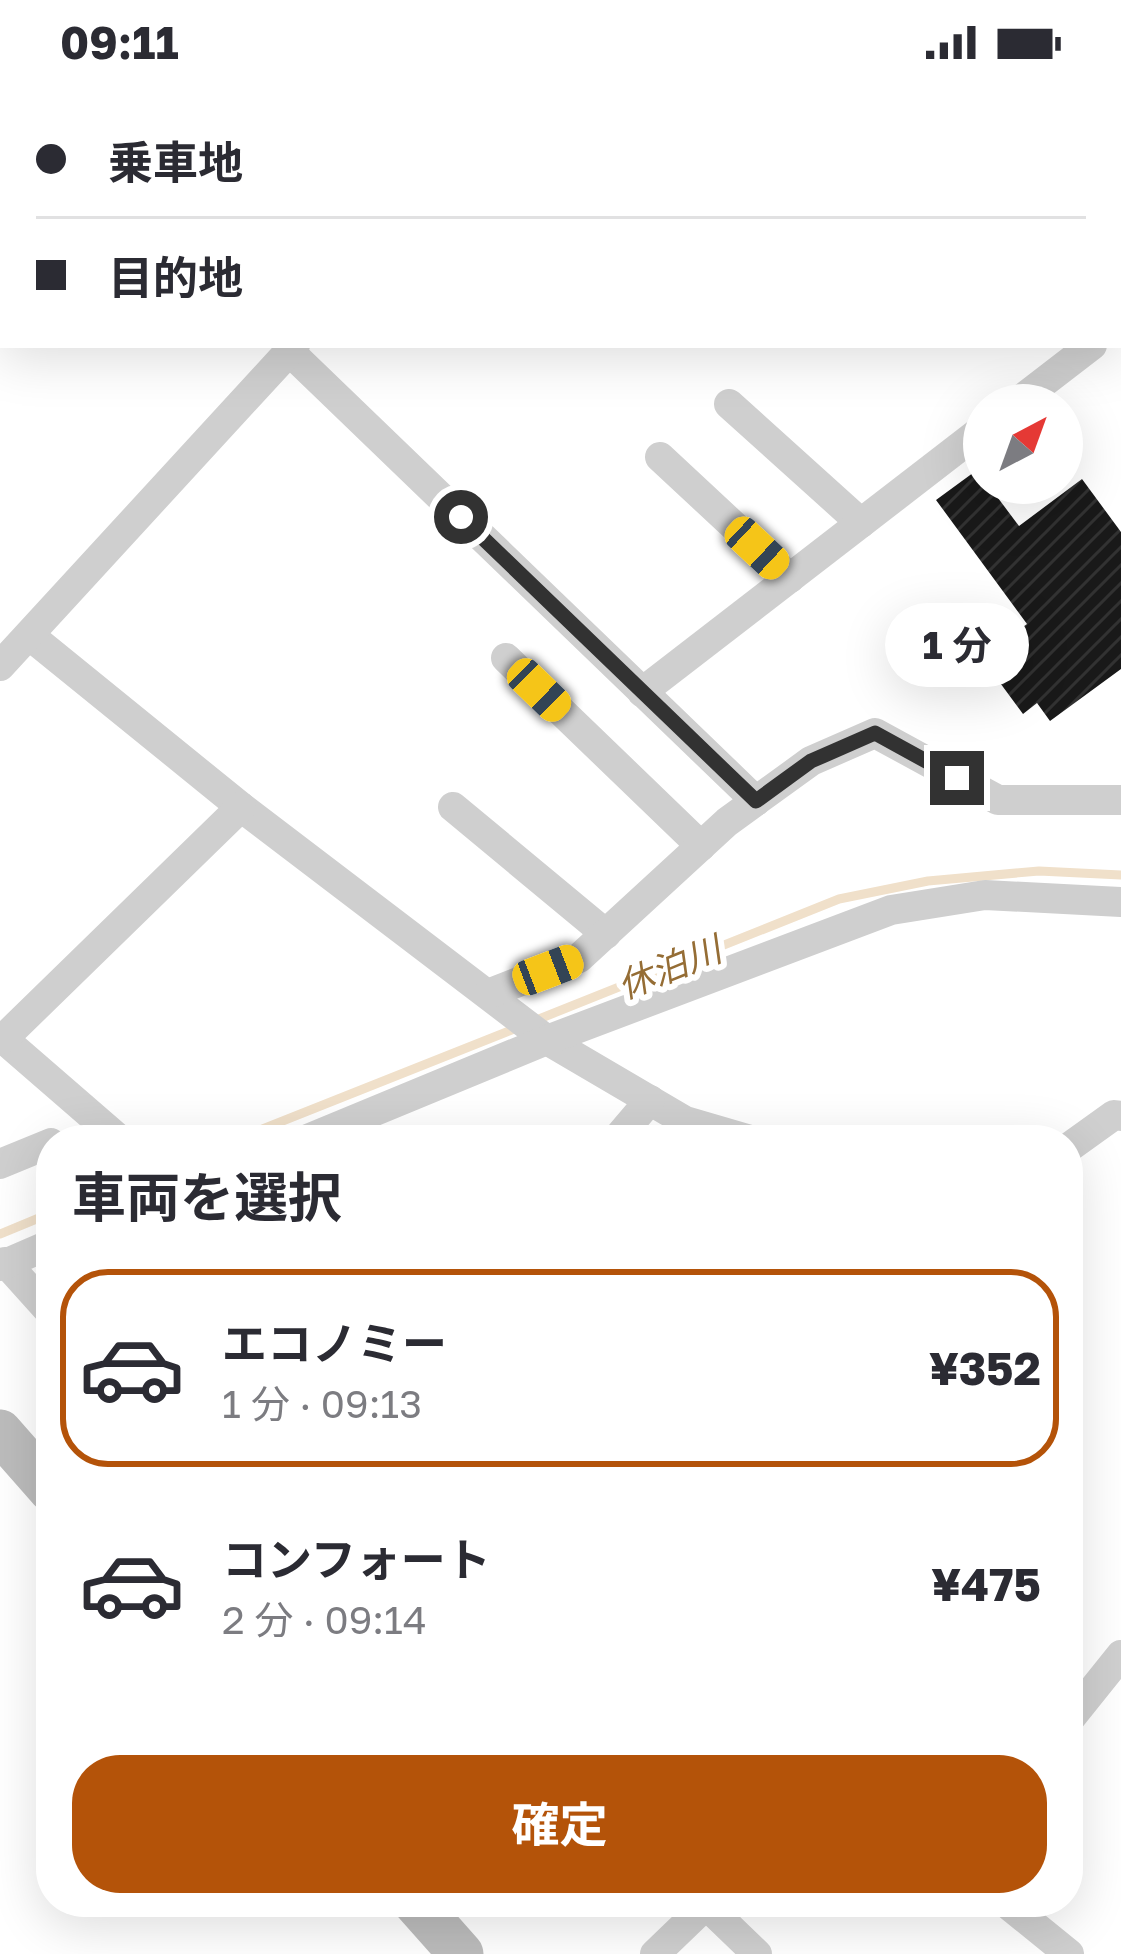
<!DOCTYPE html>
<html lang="ja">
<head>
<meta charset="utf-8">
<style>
  body { margin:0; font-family:"Golos Text","Noto Sans JP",sans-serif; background:#f7f7f7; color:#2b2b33; height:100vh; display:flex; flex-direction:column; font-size:45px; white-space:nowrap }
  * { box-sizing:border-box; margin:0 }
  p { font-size:39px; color:#7c7c81 }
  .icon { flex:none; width:66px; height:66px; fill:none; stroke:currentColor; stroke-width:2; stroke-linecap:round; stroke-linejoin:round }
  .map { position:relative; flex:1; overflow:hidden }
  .drawer { position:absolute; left:36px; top:1041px; width:1047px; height:792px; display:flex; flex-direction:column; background:#fff; border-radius:48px; box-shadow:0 12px 48px #0002 }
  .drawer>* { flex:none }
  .guide { position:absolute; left:0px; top:0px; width:1122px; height:264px; box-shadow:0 12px 48px #0002; display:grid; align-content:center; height:264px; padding:0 36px; background:#fff }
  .needle { width:78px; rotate:41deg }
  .fabs { position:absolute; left:963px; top:300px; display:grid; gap:24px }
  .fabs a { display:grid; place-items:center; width:120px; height:120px; border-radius:50%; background:#fff; box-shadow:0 12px 48px #0002; font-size:60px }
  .end { position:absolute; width:54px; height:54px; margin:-27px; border:15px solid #323232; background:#fff; box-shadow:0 0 0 6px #fff }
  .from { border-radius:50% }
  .bubble { position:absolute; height:84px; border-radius:42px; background:#fff; box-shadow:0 12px 48px #0002; font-size:39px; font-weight:700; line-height:84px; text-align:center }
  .car { position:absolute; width:36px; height:72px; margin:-36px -18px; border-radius:15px; box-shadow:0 0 9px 3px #0007; background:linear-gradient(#f5c518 24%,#345 0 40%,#f5c518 0 76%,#345 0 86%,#f5c518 0) }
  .guide b { display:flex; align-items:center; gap:42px; height:114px; font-size:45px }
  .guide b+b { border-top:3px solid #e1e1e2 }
  .guide i { width:30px; height:30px; background:#2b2b33 }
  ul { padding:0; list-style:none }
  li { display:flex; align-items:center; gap:36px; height:198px; margin:0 24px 18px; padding:0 12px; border:6px solid transparent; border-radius:48px }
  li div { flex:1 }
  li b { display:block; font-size:45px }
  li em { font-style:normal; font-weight:700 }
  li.active { border-color:#b45309 }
  li>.icon { width:108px; height:108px; stroke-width:1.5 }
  h2 { padding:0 36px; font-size:54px; line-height:144px }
  .primary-button { display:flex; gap:24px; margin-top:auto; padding:24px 36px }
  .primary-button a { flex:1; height:138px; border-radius:48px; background:#b45309; color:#fff; font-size:48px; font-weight:700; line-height:138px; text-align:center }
  .status { display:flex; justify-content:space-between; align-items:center; height:84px; padding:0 60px; background:#fff; direction:ltr }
  .status svg { height:33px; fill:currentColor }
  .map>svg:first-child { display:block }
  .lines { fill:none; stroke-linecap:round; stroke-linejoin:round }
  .stream { stroke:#f0e0ca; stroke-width:9 }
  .building { fill:url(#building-hatch) }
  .street { stroke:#cfcfcf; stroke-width:30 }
  .secondary { stroke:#bcbcbc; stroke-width:45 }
  .route { stroke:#323232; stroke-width:15 }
  .labels { text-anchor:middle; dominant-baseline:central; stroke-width:12; stroke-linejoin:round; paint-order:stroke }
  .water-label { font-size:36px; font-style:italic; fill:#956d35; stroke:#fff }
</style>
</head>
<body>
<div class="status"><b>09:11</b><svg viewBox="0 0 49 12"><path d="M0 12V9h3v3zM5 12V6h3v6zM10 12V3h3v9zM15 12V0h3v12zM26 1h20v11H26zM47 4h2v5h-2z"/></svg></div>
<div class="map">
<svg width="1121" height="1870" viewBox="0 0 1121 1870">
  <defs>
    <pattern id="building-hatch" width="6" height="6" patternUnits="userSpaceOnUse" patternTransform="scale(3)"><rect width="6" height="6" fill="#191919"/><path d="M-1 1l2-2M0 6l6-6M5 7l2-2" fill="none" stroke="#323232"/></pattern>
  </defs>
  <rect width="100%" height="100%" fill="#fff"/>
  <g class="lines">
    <!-- stream -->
    <g class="stream">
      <polyline points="534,937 839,815 928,797 1039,787 1121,791"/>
      <polyline points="235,1056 519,943"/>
      <polyline points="0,1150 51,1129"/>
    </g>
  </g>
  <!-- building -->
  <polygon class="building" points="977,386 1019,442 1082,395 1121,448 1121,585 1050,637 1037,619 1023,630 981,573 1027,540 936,416"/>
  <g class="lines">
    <!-- street -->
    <g class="street">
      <polyline points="39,0 41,3"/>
      <polyline points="137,3 140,0"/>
      <polyline points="533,3 536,0"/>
      <polyline points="1062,3 1066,0"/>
      <polyline points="0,145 3,142"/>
      <polyline points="1119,240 1121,239"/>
      <polyline points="289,267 756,717"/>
      <polyline points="729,320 861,439"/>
      <polyline points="1014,321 1092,261"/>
      <polyline points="660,373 790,494"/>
      <polyline points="29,551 241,723 547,956 685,1037 750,1056"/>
      <polyline points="506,574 701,762"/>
      <polyline points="0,582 295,261"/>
      <polyline points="642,608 984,344"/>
      <polyline points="453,723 606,850"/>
      <polyline points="488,910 579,874 727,738 811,677 875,649 998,716 1121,716"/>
      <polyline points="0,952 120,1056"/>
      <polyline points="3,955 241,723"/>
      <polyline points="305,1056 547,956 891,826 985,811 1121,818"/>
      <polyline points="616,1056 650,1016"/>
      <polyline points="1068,1064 1114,1031 1121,1032"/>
      <polyline points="0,1080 51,1059"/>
      <polyline points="5,1178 51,1229"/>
      <polyline points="0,1182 51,1160"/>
      <polyline points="1068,1637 1121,1571"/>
      <polyline points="703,1818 757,1870"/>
      <polyline points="1005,1818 1069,1870"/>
      <polyline points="655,1870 709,1818"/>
    </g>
    <!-- secondary -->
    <g class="secondary">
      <polyline points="973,0 975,3"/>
      <polyline points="447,3 453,0"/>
      <polyline points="1119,204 1121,207"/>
      <polyline points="0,218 3,216"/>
      <polyline points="0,1348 51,1406"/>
      <polyline points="415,1818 461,1870"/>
    </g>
  </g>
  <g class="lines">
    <!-- route -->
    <polyline class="route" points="461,433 756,717 811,677 875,649 957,694"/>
  </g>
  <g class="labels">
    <!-- water labels -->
    <g class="water-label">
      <text transform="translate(669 883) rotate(-22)">休泊川</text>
    </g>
  </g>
</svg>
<div class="fabs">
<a><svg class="needle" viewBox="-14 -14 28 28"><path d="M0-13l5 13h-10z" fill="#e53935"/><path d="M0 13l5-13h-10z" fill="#7c7c81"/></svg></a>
</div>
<i class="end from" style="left:461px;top:433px"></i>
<i class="end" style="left:957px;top:694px"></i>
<div class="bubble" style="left:885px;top:519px;width:144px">1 分</div>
<i class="car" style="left:757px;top:464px;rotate:133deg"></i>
<i class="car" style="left:539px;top:606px;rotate:134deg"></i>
<i class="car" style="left:548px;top:886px;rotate:69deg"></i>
<div class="guide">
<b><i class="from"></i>乗車地</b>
<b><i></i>目的地</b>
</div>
<section class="drawer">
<h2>車両を選択</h2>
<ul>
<li class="active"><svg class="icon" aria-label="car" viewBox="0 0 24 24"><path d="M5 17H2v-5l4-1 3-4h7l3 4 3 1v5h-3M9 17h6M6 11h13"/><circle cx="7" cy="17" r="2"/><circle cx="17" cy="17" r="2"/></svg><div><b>エコノミー</b><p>1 分 · 09:13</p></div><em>¥352</em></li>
<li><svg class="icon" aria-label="car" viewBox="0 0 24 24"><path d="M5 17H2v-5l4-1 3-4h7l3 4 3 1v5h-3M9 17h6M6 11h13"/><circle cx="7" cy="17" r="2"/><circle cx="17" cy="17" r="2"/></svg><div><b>コンフォート</b><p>2 分 · 09:14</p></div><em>¥475</em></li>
</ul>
<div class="primary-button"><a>確定</a></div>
</section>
</div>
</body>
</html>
